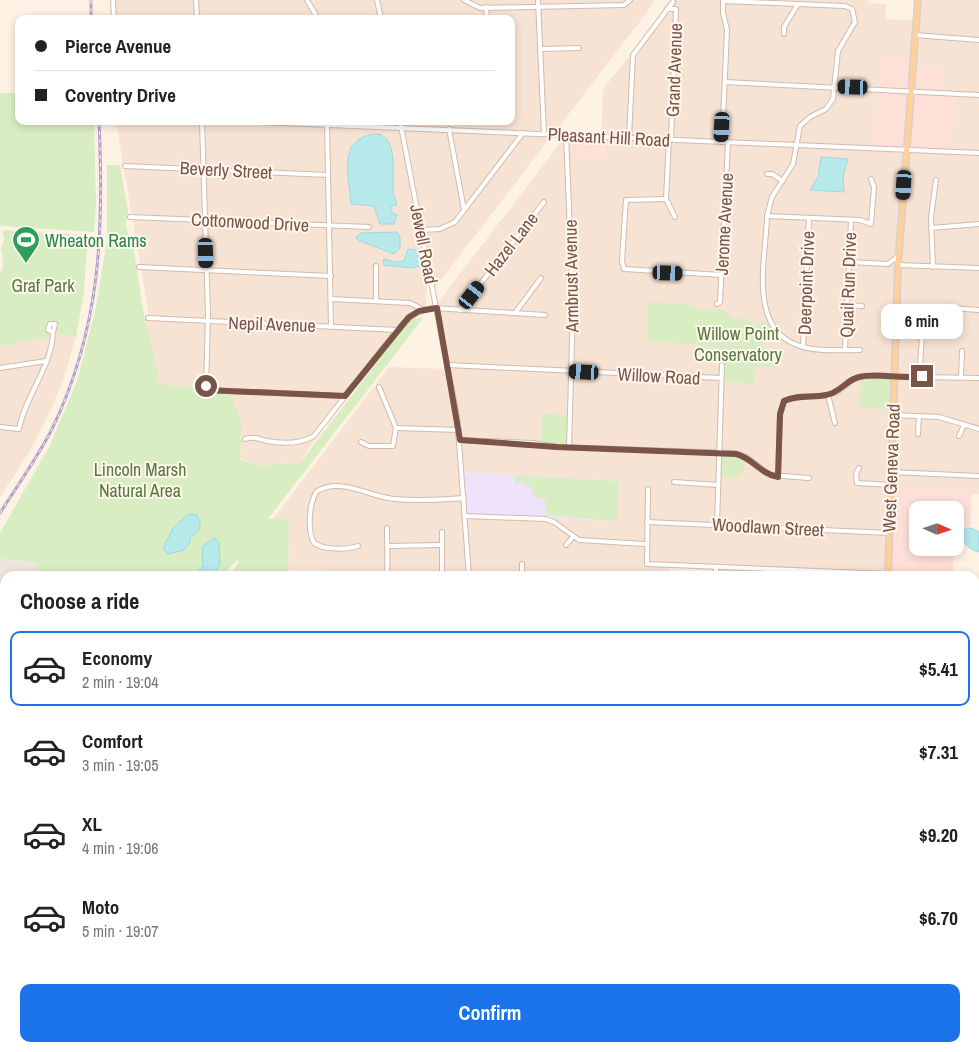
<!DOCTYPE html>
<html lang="en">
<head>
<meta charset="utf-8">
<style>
  body { margin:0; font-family:"Archivo Narrow",sans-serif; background:#f6f6f6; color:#222; height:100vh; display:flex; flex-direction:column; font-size:19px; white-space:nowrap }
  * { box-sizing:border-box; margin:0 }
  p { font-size:16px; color:#767676 }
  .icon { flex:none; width:28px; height:28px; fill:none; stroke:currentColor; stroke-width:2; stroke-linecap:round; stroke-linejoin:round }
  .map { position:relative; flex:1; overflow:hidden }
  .sheet { position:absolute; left:0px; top:571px; width:980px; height:481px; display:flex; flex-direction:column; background:#fff; border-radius:15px 15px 0 0; box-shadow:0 2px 8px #0003 }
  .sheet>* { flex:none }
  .top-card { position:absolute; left:15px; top:15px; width:500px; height:110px; border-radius:10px; box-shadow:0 2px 8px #0003; display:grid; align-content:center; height:110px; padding:0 20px; background:#fff }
  .needle { width:32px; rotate:93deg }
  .buttons { position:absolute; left:909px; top:501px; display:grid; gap:10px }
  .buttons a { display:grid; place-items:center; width:55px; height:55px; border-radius:10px; background:#fff; box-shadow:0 2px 8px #0003; font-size:25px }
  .end { position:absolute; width:22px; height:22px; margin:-11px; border:6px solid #7a5447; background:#fff; box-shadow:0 0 0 2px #fff }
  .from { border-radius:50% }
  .bubble { position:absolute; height:35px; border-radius:10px; background:#fff; box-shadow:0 2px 8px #0003; font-size:16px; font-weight:700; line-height:35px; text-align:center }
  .car { position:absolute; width:15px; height:30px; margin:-15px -8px; border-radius:6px; box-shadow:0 0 4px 1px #0007; background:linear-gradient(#222 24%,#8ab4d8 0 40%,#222 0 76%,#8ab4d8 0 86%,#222 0) }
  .top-card b { display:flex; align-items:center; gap:18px; height:48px; font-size:19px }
  .top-card b+b { border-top:1px solid #e0e0e0 }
  .top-card i { width:12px; height:12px; background:#222 }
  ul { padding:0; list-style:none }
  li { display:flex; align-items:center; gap:15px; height:75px; margin:0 10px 8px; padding:0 10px; border:2px solid transparent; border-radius:10px }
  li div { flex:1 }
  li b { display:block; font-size:19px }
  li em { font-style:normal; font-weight:700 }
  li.current { border-color:#1a73e8 }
  li>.icon { width:45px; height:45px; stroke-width:1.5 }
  h2 { padding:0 20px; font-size:22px; line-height:60px }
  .button { display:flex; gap:10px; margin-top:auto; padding:10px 20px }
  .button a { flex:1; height:58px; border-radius:10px; background:#1a73e8; color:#fff; font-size:20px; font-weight:700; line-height:58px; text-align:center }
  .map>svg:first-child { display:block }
  .residential { fill:#f7e3d3 }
  .commercial { fill:#ffe0d8 }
  .industrial { fill:#eee5df }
  .education { fill:#efe2fb }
  .green { fill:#d8eec2 }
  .water { fill:#b7e8ea; stroke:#9cd9dd }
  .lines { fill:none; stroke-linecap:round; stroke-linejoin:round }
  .stream { stroke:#9cd9dd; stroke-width:1 }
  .minor-casing { stroke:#d4baac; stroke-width:6 }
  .major-casing { stroke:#dacfcb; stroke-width:8 }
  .minor { stroke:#fff; stroke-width:4 }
  .major { stroke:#ffd09b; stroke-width:5 }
  .rail-casing { stroke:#b3a2ca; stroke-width:3 }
  .rail { stroke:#fff6ed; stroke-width:1; stroke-dasharray:4; stroke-linecap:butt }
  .route { stroke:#7a5447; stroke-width:6 }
  .labels { text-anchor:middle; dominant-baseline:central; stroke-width:4; stroke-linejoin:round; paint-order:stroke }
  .street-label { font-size:18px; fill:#7a5447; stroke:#fff6ed }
  .leisure-label { font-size:18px; fill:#27864d; stroke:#fff6ed; text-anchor:start }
  .park-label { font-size:18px; fill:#547b3c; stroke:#fff6ed }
</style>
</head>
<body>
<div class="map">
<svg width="979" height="1052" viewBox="0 0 979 1052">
  <rect width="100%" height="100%" fill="#fef2e5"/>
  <!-- residential -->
  <g class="residential">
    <polygon points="112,0 375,0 378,19 113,19"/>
    <polygon points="379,0 537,0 542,135 552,135 435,288 403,121 511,121 511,19 383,19"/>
    <polygon points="539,0 654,0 648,11 554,133 545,133"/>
    <polygon points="673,0 868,0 868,3 886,4 885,19 916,21 912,60 882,58 875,147 601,135 603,89 625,61 634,54"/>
    <polygon points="919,0 979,0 979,153 951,152 940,93 914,67"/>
    <polygon points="116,121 398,121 427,273 426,311 410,318 398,330 317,436 300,463 256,465 240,458 242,423 230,391 157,385 145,321 149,317"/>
    <polygon points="567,136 578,136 579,158 609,138 905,151 891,409 886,576 715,576 714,569 670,567 669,576 470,576 466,514 617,521 619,481 464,472 461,441 569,448 574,310"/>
    <polygon points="564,138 572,304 568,415 542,413 540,443 461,439 437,304"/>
    <polygon points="907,151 979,155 979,494 891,490 899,267"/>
    <polygon points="56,333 76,337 66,371 55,401 30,451 0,497 0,346 55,336"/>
    <polygon points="389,367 448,369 458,432 467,576 366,576 366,571 288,570 289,520 273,519"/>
    <polygon points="0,667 5,667 5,765 0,766"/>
    <rect x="975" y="668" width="4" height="334"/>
    <polygon points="5,768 5,962 0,962 0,770"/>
    <polygon points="0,964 5,964 5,1048 37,1048 37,1052 0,1052"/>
    <rect x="39" y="1048" width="146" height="4"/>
    <rect x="187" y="1048" width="171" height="4"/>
  </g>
  <!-- commercial -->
  <g class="commercial">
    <polygon points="882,57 912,60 905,149 875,147"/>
    <polygon points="914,67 942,69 940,93 955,94 951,152 907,149"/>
    <polygon points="578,136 609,138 604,159 579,158"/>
    <polygon points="891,490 972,493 970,526 956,525 955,540 955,510 918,510 918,548 954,548 953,576 889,576"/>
    <polygon points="975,1005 979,1005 979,1052 876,1052 876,1048 975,1048"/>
  </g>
  <!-- industrial -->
  <polygon class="industrial" points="0,559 36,562 35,576 5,576 5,617 0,617"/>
  <!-- education -->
  <polygon class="education" points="464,472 619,481 617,521 466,514"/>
  <!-- green -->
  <g class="green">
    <polygon points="0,93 19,93 19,121 94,121 96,201 94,232 0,226"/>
    <polygon points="107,165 120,165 128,210 126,226 134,251 145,321 160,384 230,391 242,423 240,459 256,465 300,463 398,335 412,319 424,317 268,519 289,519 288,576 228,576 239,562 237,560 222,576 35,576 36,562 0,559 0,533 50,445 77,381 95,312 107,240"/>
    <polygon points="5,230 88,235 84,291 76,337 56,333 55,336 0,346 0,275 3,266 2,252 0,251 4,239 2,231"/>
    <polygon points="647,302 693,305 697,309 722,309 733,319 747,318 750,323 757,324 768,320 772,327 766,330 762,344 777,358 776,368 756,366 754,384 723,381 723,363 703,345 648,341"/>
    <polygon points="861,377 892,378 891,409 860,408"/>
    <polygon points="542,413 568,415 566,444 540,443"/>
    <polygon points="720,453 747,458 742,474 735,478 719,477"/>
    <polygon points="510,475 619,481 617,521 545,515 545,499 535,498 531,487 534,485 531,487 521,481 516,485 514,477"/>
    <rect x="358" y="1048" width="268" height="4"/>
  </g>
  <!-- water -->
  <g class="water">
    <path d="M378 134C398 139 392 174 393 190 393 195 396 200 397 205L391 206V212L397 215 394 224H380L374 206 351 204C349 175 336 136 378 134Z"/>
    <polygon points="821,157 848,159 843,176 844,192 810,190 818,177"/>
    <polygon points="361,233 397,232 400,237 400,248 394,254 391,253 358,240 356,237"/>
    <polygon points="408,249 417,250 420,266 411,268 384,265 383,260 385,259 394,262 404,261"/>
    <path d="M189 514 197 515C203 527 200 530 190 538V543L184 550 168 554 163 548 173 528Z"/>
    <path d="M965 528H971L979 532V552C970 550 967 544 959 540V533Z"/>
    <polygon points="213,538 219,542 220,565 212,576 194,576 203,566 202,547"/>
  </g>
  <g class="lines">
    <!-- stream -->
    <polyline class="stream" points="0,666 5,666"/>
    <defs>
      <g id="minor">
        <polyline points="113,0 114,19"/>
        <polyline points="196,0 197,19"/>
        <polyline points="307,0 318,19"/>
        <polyline points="377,0 381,19"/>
        <polyline points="464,0 480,8 624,5 630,0"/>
        <polyline points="538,0 544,134"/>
        <path d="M723 1 845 6 852 9 855 22 838 51 833 99 826 109 810 117 800 126 793 164 772 197 767 216C766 259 746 332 803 347 821 352 842 350 860 350"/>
        <polyline points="486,7 487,19"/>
        <polyline points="667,9 676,9 671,139"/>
        <polyline points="784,34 784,27 798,4"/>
        <polyline points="915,35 979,40"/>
        <polyline points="541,49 579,48"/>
        <polyline points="725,82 979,95"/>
        <polyline points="202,121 208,314 206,390 345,396"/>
        <polyline points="239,121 979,153"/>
        <polyline points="400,121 457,416 469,576"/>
        <polyline points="327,123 331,326"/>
        <polyline points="449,129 464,210"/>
        <polyline points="566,135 573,305 569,447"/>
        <polyline points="629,137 633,55 673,2"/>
        <polyline points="669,139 666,199 675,217"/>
        <polyline points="722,142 727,30 723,13 723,0"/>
        <polyline points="125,166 328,175"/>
        <polyline points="767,174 772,174 783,181"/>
        <polyline points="666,199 626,200 622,261 624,269 722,275"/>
        <polyline points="767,216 860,220 871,224 874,187 871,179"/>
        <polyline points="130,217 369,227"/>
        <polyline points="931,228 979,224"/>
        <polyline points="422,230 440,229 455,222 523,133"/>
        <polyline points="849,262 888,264"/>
        <polyline points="888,264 898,256"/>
        <polyline points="898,265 979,268"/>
        <polyline points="139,267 331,276"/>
        <polyline points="933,267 931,217 936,180"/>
        <polyline points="331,299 410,303 424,310"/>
        <polyline points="376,301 376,266"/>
        <polyline points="717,304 720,302 728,142"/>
        <polyline points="847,305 862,306"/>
        <polyline points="460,310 544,202"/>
        <polyline points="515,313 541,278"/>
        <polyline points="148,318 397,330"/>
        <polyline points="803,347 809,218"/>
        <polyline points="845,350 851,220"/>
        <polyline points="448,365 721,378"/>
        <polyline points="0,368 46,361"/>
        <polyline points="922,376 920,364 924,310 935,307 979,310"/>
        <polyline points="961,377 962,351"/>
        <polyline points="379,387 396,428"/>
        <polyline points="828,395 835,423"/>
        <polyline points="893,415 939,417 979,429"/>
        <path d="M0 427 19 429C25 396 52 367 53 332L48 330 50 324H55L53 332"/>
        <polyline points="396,428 459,430"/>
        <polyline points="918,434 919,416"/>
        <polyline points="959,436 964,425"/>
        <path d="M245 439C255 436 258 439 267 441 283 444 300 444 314 436L397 330C408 318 416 311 433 308L545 315"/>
        <polyline points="460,440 533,443 557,447 734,453 746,457 770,475 809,478"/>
        <polyline points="361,442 369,446 393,446 396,428"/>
        <polyline points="859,468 856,474 857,483 891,485"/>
        <polyline points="891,472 979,476"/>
        <path d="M778 477 780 415 784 401C801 393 818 400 834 393 847 388 846 379 864 376L979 378"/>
        <polyline points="674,482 718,485"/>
        <polyline points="648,489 647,564 888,574"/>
        <polyline points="465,516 545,519 554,522 579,540 645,544"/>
        <polyline points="647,522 889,533"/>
        <polyline points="717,525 722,365"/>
        <path d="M387 528C387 545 388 558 387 576"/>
        <polyline points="442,532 442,576"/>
        <polyline points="566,545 572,538"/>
        <path d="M358 546C346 550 324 550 314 543 307 530 309 503 317 491 343 477 369 497 394 499 418 501 440 500 464 498"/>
        <polyline points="389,546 441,545"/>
        <polyline points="522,576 522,564"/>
        <polyline points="716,576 716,567"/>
        <polyline points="0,698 5,698"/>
        <polyline points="975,709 979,709"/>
        <polyline points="0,742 5,742"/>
        <polyline points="975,751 979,751"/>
        <polyline points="975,793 979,793"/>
        <polyline points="975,834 979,835"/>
        <polyline points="975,877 979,877"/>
        <polyline points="975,919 979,919"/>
        <polyline points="0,939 5,818"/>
        <polyline points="975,961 979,961"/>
        <polyline points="0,963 5,963"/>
        <polyline points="975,1003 979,1004"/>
        <polyline points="0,1032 5,1032"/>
        <polyline points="39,1052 39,1048"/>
        <polyline points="80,1052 80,1048"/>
        <polyline points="131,1052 131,1048"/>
        <polyline points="186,1052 186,1048"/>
        <polyline points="241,1052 241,1048"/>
        <polyline points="292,1052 292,1048"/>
        <polyline points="335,1052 335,1048"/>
        <polyline points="679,1052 679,1048"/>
      </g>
      <g id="major">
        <polyline points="888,576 898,265 918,0"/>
        <polyline points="975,664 979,664"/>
        <polyline points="874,1052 874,1048"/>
      </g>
    </defs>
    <!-- minor casing -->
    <use href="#minor" class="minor-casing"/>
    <!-- major casing -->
    <use href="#major" class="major-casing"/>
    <!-- minor -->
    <use href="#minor" class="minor"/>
    <!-- major -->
    <use href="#major" class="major"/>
    <defs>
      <g id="rail">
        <polyline points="91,0 91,19"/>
        <path d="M0 513C18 485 37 458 52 429 101 328 104 231 99 121"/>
      </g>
    </defs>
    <!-- rail casing -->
    <use href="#rail" class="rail-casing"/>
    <!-- rail -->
    <use href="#rail" class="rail"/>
  </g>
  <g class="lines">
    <!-- route -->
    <path class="route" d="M206 386V390L345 396 409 317 419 311 437 308 460 440 557 447 736 454C753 458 760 474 778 477L780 414 784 401C799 394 811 398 826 395 840 393 846 380 859 377 879 372 901 380 922 376"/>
  </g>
  <!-- icons -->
  <defs>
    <symbol id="stadium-pin" viewBox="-11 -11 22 30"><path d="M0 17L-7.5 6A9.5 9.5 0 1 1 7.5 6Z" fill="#2e9e5b" stroke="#fff6ed"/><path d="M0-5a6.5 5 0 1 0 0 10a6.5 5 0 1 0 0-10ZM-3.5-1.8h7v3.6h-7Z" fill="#fff"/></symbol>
  </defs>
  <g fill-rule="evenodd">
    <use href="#stadium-pin" x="10" y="224" width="32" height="43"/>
  </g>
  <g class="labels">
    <!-- street labels -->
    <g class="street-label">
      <text transform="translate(674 70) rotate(-88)">Grand Avenue</text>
      <text transform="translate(609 137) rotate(3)">Pleasant Hill Road</text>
      <text transform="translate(226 170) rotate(3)">Beverly Street</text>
      <text transform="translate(250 222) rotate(3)">Cottonwood Drive</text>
      <text transform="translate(724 224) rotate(-87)">Jerome Avenue</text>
      <text transform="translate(424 244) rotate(79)">Jewell Road</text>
      <text transform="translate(511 244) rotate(-52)">Hazel Lane</text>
      <text transform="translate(571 276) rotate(-91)">Armbrust Avenue</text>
      <text transform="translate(806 283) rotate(-88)">Deerpoint Drive</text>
      <text transform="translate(848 285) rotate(-88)">Quail Run Drive</text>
      <text transform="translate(272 324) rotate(2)">Nepil Avenue</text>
      <text transform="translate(659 376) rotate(3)">Willow Road</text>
      <text transform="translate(891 468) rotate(-88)">West Geneva Road</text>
      <text transform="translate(768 527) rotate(3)">Woodlawn Street</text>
    </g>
    <!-- leisure labels -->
    <g class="leisure-label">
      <text x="45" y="240">Wheaton Rams</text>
    </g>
    <!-- park labels -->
    <g class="park-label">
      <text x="43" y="285">Graf Park</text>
      <text x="738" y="333">Willow Point<tspan x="738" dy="21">Conservatory</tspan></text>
      <text x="140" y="469">Lincoln Marsh<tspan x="140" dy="21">Natural Area</tspan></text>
    </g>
  </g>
</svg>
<div class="buttons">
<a><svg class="needle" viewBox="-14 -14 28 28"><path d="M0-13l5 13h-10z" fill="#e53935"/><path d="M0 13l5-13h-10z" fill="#767676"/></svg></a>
</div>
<i class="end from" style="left:206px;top:386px"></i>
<i class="end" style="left:922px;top:376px"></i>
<div class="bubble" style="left:881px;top:304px;width:82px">6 min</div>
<i class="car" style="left:853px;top:87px;rotate:272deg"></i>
<i class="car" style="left:722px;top:127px;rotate:183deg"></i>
<i class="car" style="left:904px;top:185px;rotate:184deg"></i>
<i class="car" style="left:206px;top:253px;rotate:178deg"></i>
<i class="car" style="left:668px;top:273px;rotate:92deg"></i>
<i class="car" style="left:472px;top:295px;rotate:38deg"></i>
<i class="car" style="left:584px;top:372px;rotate:273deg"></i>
<div class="top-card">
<b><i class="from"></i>Pierce Avenue</b>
<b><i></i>Coventry Drive</b>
</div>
<section class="sheet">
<h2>Choose a ride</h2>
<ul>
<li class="current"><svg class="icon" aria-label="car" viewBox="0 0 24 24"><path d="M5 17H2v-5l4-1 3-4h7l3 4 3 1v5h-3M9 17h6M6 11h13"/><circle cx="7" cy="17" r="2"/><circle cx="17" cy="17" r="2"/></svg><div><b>Economy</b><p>2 min · 19:04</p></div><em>$5.41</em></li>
<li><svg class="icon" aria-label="car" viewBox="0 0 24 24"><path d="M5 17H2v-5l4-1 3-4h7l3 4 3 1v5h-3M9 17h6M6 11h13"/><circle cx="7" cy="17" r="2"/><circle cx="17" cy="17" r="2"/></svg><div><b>Comfort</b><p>3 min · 19:05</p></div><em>$7.31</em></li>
<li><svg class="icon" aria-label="car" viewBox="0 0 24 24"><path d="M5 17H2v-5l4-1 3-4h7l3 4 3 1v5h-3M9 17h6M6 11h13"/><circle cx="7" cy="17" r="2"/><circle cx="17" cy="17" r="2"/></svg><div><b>XL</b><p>4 min · 19:06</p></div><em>$9.20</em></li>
<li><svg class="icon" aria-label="car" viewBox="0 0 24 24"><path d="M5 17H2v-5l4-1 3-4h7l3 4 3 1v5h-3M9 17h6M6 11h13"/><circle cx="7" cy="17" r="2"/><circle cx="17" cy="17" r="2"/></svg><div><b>Moto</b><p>5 min · 19:07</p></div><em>$6.70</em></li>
</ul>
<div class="button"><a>Confirm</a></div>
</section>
</div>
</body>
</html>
